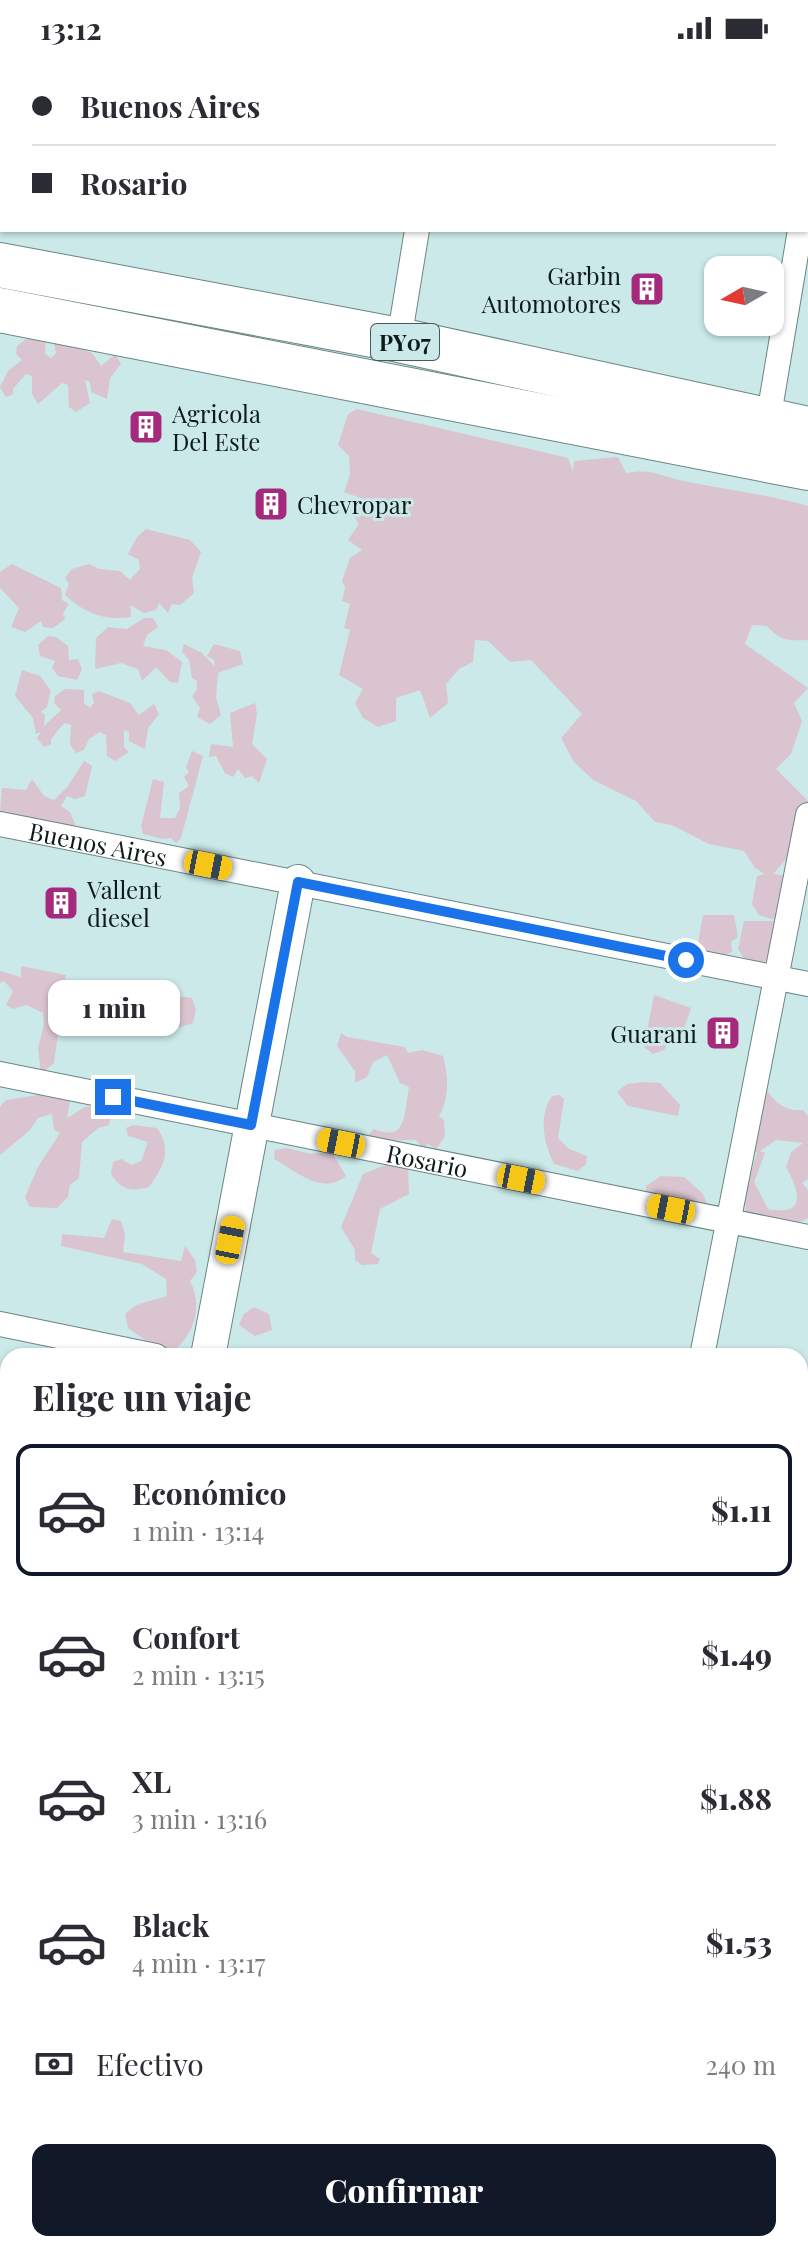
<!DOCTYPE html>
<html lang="es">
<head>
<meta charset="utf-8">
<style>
  body { margin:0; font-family:"Playfair Display",serif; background:#f2f2f3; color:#2b2b33; height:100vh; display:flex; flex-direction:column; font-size:30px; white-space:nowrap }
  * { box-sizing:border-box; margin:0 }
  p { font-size:26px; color:#7c7c81 }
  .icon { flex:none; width:44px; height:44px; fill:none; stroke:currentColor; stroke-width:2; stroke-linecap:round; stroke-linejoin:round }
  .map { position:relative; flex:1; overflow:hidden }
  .details { position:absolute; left:0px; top:1292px; width:808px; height:904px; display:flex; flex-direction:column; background:#fff; border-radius:24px 24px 0 0; box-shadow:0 2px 6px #0004 }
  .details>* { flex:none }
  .hud { position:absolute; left:0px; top:0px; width:808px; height:176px; box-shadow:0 2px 6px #0004; display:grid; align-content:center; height:176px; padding:0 32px; background:#fff }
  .needle { width:52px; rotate:261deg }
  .controls { position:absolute; left:704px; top:200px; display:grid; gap:16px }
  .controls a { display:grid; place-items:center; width:80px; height:80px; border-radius:16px; background:#fff; box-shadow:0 2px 6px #0004; font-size:40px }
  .end { position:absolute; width:36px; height:36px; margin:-18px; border:10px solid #1a73e8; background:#fff; box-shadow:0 0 0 4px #fff }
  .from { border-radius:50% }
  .bubble { position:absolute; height:56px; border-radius:16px; background:#fff; box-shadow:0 2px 6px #0004; font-size:26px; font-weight:800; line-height:56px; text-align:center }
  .car { position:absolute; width:24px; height:48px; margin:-24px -12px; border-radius:10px; box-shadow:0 0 6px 2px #0007; background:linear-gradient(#f5c518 24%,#345 0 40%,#f5c518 0 76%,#345 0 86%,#f5c518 0) }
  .hud b { display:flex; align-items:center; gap:28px; height:76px; font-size:30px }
  .hud b+b { border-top:2px solid #e1e1e2 }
  .hud i { width:20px; height:20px; background:#2b2b33 }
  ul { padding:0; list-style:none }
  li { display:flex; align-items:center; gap:24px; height:132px; margin:0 16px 12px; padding:0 16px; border:4px solid transparent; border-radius:16px }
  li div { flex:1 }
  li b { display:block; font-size:30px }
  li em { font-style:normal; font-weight:800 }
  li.selected { border-color:#111827 }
  li>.icon { width:72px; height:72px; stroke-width:1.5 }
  h2 { padding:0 32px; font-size:36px; line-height:96px }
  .pay { display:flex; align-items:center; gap:20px; height:88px; padding:0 32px; font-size:30px }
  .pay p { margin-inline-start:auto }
  .button { display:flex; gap:16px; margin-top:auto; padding:16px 32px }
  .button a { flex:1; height:92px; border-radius:16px; background:#111827; color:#fff; font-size:32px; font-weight:800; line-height:92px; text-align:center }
  .status { display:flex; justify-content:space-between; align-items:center; height:56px; padding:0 40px; background:#fff; direction:ltr }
  .status svg { height:22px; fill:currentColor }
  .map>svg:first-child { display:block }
  .green { fill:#dac4d0; fill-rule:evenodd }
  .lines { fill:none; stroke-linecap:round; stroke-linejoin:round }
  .stream { stroke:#705f6a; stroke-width:6 }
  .street-casing { stroke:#698584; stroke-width:26 }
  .secondary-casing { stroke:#698584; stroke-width:36 }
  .highway-casing { stroke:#698584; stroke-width:46 }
  .street { stroke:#fff; stroke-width:24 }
  .secondary { stroke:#fff; stroke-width:34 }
  .highway { stroke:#fff; stroke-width:44 }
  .route { stroke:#1a73e8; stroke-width:10 }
  .labels { text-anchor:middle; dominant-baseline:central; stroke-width:6; stroke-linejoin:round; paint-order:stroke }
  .shield { fill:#cae9e8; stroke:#475858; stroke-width:2 }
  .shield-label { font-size:22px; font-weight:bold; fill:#0f1a1a }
  .poi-label { font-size:24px; fill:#0f1a1a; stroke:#cae9e8; text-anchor:start }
  .street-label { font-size:24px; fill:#0f1a1a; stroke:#cae9e8 }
</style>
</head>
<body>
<div class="status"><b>13:12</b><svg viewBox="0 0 49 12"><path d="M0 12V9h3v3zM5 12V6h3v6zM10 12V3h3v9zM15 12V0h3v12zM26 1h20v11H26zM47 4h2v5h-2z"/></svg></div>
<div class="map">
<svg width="808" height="2196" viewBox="0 0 808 2196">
  <rect width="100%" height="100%" fill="#cae9e8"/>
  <!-- green -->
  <g class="green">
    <polygon points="26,283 46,284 45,298 51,302 56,297 54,288 61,286 92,297 101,310 115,298 121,308 110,322 107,343 91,336 90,326 85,324 90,347 76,356 69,351 68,329 62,327 38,348 32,338 32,320 26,318 13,333 13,338 6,341 0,331 8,315 22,304 16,298 17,290"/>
    <path d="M357 353 568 402 573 415 574 405 618 401 626 417C655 413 653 418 679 424 722 433 765 438 808 450V584C789 585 780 585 767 570L752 569 745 588 808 632 794 647 802 665 791 698 776 713 808 745 796 792 773 818 788 820 787 857 772 863 759 859 752 848 757 820 765 818 755 812 744 795 709 788 672 769 655 766 636 745 593 724 574 706 561 682 582 658 531 604 510 606 488 585 475 584 473 606 459 613 446 628 448 647 430 662 420 634 396 642V665L378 671 363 662 355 647 363 633 339 619 350 574 344 572 350 548 342 545 345 532 342 525 350 502 362 494 348 484 359 468 350 454 366 444 344 436 350 419 349 400 338 389 348 358Z"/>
    <path d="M146 473 190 484 201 496 192 522 194 537 180 549 172 548 168 557 159 547 156 554 144 557 130 549 131 561C104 565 84 557 65 539L69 528 65 522 72 513 89 508 99 513 120 515 130 524 140 513 139 504 128 498 137 481Z"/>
    <polygon points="12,508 61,532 62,544 69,548 63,557 65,563 53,572 43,571 41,565 25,576 11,571 19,552 0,532 0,516"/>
    <polygon points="144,562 153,562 158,571 147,579 143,590 166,594 182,606 178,627 170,626 156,611 142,625 138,613 121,607 95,613 96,582 108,571 127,573"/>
    <polygon points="48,580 56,581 68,590 69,604 78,603 82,613 77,624 58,620 52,612 55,605 40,600 38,589"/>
    <polygon points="184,588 202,597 215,611 214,604 207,600 214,588 240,595 243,608 218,617 216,641 221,659 210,668 197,661 200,652 192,640 197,634 197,625 192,622 189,604 182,596"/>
    <polygon points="22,614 40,620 51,635 47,651 41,656 45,659 44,670 61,654 54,647 55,640 65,633 84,634 84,647 90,652 94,647 92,638 99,635 130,647 139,659 154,648 159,658 148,672 145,693 129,685 129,676 124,674 124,691 129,696 115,705 107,700 106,679 100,676 89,683 84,694 76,697 70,688 71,669 64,667 51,683 51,688 44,691 37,682 41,676 36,678 33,662 15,640"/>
    <polygon points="255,647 257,658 252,688 267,703 259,727 252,720 245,722 238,713 233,721 225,717 216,700 209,701 211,688 233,691 230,657"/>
    <polygon points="192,695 203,700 181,782 176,787 171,782 162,783 143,778 141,770 153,723 164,726 160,762 175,762 180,752 179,737 189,730 184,721 189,716 186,712"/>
    <polygon points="84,705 92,710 85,740 75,743 67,740 61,750 70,756 75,768 70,772 0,756 2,732 26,734 32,723 44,740 54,744 68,730"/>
    <polygon points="703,859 734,859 738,881 731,886 732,896 717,902 705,898 698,887"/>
    <polygon points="744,865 774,865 779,886 773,902 758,908 745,904 738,893"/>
    <polygon points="21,910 66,919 54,1007 41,1018 38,992 44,968 43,957 26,949 13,953 6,949 13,935 4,925 0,927 0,915 21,921"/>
    <polygon points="162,938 192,942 196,954 193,967 174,973 171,965 157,957"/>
    <polygon points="654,939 691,952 684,973 686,987 669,985 664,994 653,998 644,991"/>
    <path d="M341 977 347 981 405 991 408 997 422 994 443 1000C448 1019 450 1042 439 1060L444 1064 445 1080 436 1093 428 1088 423 1092 416 1084H364L374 1073C408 1088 404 1055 409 1031L400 1027 387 999 373 1006 367 1021 355 1027V1015L337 990Z"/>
    <polygon points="644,1026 660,1027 680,1049 678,1060 628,1050 617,1036 627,1028"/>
    <path d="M766 1033C775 1047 787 1056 803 1054L808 1060V1123L802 1127 808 1134V1162C792 1172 777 1167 759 1163L755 1156 753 1163 746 1160 745 1138 757 1096H749ZM776 1084 803 1087 791 1096 786 1111C799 1134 808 1161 768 1153L754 1126 765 1097 760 1095Z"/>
    <polygon points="50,1037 70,1045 67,1062 85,1051 102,1048 112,1055 109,1069 98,1072 82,1086 79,1122 70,1129 68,1141 57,1152 30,1151 25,1141 38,1111 60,1077 54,1074 52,1058 38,1062 30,1074 0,1099 0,1051 6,1044"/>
    <path d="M559 1039 564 1043 558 1082 569 1093 587 1100 586 1108 578 1115 554 1108C544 1087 538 1061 552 1040Z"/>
    <path d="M133 1069 157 1072C173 1095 163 1111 149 1131 131 1136 121 1134 111 1118L113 1106 121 1103 132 1109 141 1105 148 1086 128 1080 126 1072Z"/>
    <path d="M287 1092 311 1098 332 1096 346 1120C322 1140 296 1115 274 1103L275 1094Z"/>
    <polygon points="393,1106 408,1107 409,1138 380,1153 371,1197 380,1203 378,1208 362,1209 355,1204 355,1194 341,1171 363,1118"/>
    <polygon points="661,1120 684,1121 703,1138 708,1150 646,1139 646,1130"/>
    <path d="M112 1163 121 1165 125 1178 123 1196 181 1205 185 1190 195 1204 197 1216 190 1225C202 1248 196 1274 177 1292L158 1293 128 1272 125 1258 136 1249 167 1240 166 1223 142 1208 61 1190 62 1178 104 1182Z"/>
    <polygon points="254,1251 269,1258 272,1274 255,1280 239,1269 244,1258"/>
    <polygon points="0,1897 8,1899 8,2049 0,2047"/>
    <polygon points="800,1996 808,2051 808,2106 800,2115"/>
    <polygon points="498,2188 658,2188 676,2196 496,2196"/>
  </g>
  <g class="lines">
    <!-- stream -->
    <g class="stream">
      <polyline points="0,1871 8,1875"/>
      <polyline points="667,2188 685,2196"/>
    </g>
    <defs>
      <g id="street">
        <polyline points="447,2 447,0"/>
        <polyline points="806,135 808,123"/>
        <polyline points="399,284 417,174"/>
        <polyline points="768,365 800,174"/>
        <path id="s1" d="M0 768 808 928"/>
        <path id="s2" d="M0 1018 808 1181"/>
        <polyline points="0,1268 156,1300"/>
        <polyline points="702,1300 808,759"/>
        <polyline points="800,1425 808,1427"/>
        <polyline points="0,1512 8,1513"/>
        <polyline points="800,1676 808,1677"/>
        <polyline points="800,1932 808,1934"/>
        <polyline points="249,2196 251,2188"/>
      </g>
      <g id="secondary">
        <polyline points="208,1300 298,826"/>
        <polyline points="0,1776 8,1778"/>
      </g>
      <g id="highway">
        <polyline points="0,209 399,284 808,373"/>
        <polyline points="0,254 808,412"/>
      </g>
    </defs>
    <!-- street casing -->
    <use href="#street" class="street-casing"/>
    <!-- secondary casing -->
    <use href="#secondary" class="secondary-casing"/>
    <!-- highway casing -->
    <use href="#highway" class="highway-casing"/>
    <!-- street -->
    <use href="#street" class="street"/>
    <!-- secondary -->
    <use href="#secondary" class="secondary"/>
    <!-- highway -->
    <use href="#highway" class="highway"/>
  </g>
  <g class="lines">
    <!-- route -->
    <polyline class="route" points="113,1041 251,1069 298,826 686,904"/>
  </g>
  <!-- icons -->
  <defs>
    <symbol id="building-square" viewBox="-11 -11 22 22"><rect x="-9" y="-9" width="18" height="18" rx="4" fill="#a52a7e" stroke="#cae9e8"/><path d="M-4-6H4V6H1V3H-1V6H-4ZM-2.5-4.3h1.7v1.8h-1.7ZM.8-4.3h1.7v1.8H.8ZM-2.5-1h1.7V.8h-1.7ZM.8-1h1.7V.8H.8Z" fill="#fff"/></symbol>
  </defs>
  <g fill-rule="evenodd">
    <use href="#building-square" x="627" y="213" width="40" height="40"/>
    <use href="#building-square" x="126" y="351" width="40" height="40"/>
    <use href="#building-square" x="251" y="428" width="40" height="40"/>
    <use href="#building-square" x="41" y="827" width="40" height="40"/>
    <use href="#building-square" x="703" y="957" width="40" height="40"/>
  </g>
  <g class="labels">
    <!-- shield labels -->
    <rect class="shield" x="371" y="268" width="68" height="36" rx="6"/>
    <g class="shield-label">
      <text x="405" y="286">PY07</text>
    </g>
    <!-- poi labels -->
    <g class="poi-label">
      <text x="621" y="219" text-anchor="end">Garbin<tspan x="621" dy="28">Automotores</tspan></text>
      <text x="172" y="357">Agricola<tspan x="172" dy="28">Del Este</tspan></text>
      <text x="297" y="448">Chevropar</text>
      <text x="87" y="833">Vallent<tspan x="87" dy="28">diesel</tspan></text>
      <text x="697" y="977" text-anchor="end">Guarani</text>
    </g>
    <!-- street labels -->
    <g class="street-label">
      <text stroke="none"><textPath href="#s1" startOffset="100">Buenos Aires</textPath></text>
      <text stroke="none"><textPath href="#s2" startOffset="436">Rosario</textPath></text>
    </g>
  </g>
</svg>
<div class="controls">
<a><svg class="needle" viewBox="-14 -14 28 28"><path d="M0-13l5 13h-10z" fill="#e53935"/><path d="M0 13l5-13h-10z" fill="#7c7c81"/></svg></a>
</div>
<i class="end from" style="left:686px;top:904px"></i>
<i class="end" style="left:113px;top:1041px"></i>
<div class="bubble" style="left:48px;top:924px;width:132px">1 min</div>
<i class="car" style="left:208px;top:809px;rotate:101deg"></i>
<i class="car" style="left:341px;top:1087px;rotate:281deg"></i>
<i class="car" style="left:521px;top:1123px;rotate:101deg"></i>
<i class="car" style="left:671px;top:1153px;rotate:281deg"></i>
<i class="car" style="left:230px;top:1184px;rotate:11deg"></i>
<div class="hud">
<b><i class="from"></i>Buenos Aires</b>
<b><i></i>Rosario</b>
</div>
<section class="details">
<h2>Elige un viaje</h2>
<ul>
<li class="selected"><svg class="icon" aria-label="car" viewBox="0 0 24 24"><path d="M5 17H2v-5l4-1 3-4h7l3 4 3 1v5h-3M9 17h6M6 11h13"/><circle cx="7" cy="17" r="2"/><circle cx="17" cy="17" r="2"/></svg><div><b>Económico</b><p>1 min · 13:14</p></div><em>$1.11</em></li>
<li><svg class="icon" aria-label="car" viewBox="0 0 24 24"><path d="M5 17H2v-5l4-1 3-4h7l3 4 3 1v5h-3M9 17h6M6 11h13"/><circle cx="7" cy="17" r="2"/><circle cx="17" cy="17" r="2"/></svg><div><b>Confort</b><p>2 min · 13:15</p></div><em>$1.49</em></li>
<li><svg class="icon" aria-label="car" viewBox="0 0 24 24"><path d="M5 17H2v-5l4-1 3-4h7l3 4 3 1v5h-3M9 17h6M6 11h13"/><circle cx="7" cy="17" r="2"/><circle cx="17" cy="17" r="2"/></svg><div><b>XL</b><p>3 min · 13:16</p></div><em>$1.88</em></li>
<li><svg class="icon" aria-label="car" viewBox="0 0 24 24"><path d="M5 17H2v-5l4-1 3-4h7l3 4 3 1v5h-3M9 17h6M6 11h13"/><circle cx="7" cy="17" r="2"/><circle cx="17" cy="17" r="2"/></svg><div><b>Black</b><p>4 min · 13:17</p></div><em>$1.53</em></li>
</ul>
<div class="pay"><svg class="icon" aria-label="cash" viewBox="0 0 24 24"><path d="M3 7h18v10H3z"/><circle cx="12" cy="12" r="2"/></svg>Efectivo<p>240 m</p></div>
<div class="button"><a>Confirmar</a></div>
</section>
</div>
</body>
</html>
